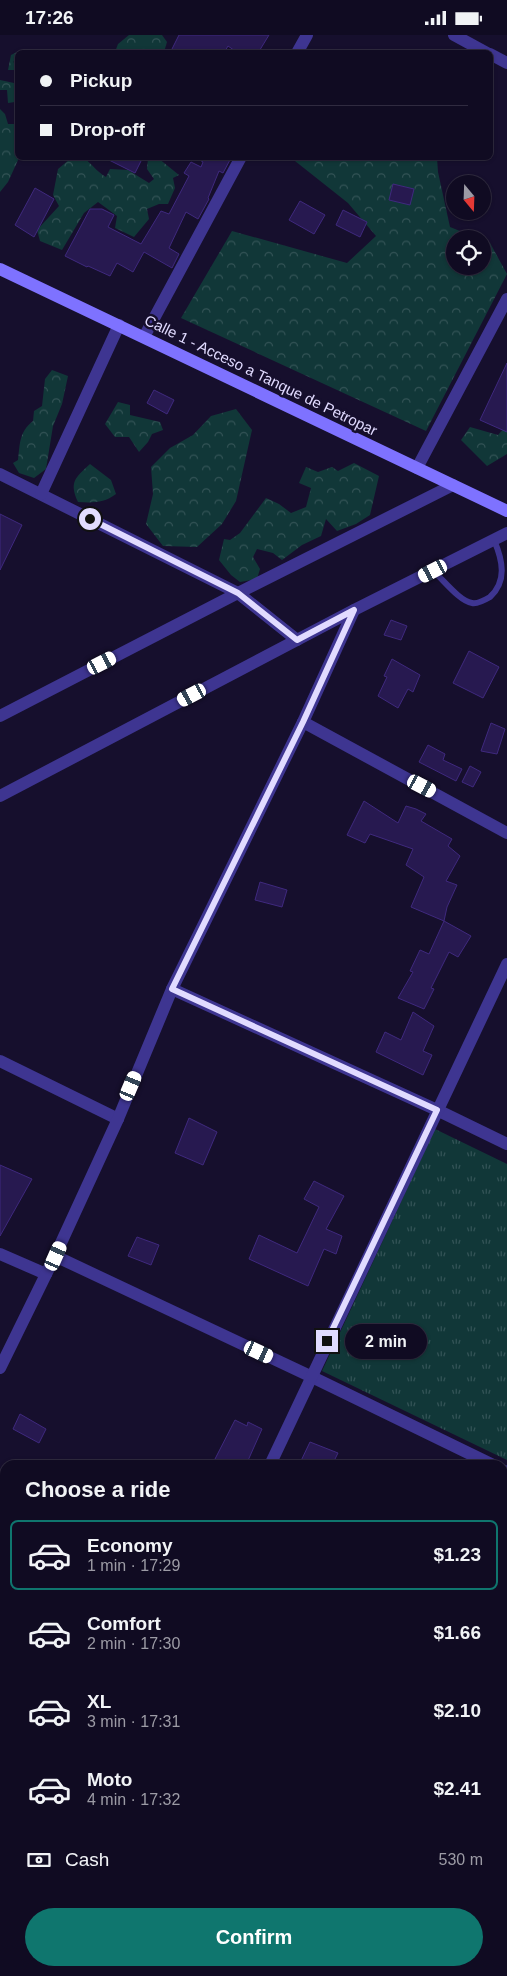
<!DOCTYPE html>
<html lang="en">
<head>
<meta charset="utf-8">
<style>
  body { margin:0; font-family:Helvetica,sans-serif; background:#1e192f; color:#f1f3f6; height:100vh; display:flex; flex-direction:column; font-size:19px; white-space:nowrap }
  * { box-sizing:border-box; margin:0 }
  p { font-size:16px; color:#9c9ba5 }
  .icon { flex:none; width:28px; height:28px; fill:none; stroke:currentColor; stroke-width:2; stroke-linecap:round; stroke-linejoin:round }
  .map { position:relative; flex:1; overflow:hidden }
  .side { position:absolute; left:0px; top:1425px; width:508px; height:516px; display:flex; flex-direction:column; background:#100b22; border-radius:15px 15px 0 0; box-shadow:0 1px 4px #0004,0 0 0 1px #302b40 }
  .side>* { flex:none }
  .banner { position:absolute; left:15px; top:15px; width:478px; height:110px; border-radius:8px; box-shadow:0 1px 4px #0004,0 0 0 1px #302b40; display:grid; align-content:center; height:110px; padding:0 25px; background:#100b22 }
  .needle { width:32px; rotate:161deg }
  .tools { position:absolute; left:446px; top:140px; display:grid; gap:10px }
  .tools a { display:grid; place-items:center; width:45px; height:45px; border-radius:50%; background:#100b22; box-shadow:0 1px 4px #0004,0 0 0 1px #302b40; font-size:25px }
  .end { position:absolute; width:22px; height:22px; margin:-11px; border:6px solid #e1dbff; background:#111; box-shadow:0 0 0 2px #111 }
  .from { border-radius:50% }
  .bubble { position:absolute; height:35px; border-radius:18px; background:#100b22; box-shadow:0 1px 4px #0004,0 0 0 1px #302b40; font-size:16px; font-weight:800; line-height:35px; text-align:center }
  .car { position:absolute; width:15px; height:30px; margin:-15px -8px; border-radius:6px; box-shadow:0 0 4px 1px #0007; background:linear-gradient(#fff 24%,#345 0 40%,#fff 0 76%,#345 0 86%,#fff 0) }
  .banner b { display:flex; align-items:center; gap:18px; height:48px; font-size:19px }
  .banner b+b { border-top:1px solid #302b40 }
  .banner i { width:12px; height:12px; background:#f1f3f6 }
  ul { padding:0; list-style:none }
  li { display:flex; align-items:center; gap:15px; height:70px; margin:0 10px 8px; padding:0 15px; border:2px solid transparent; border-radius:8px }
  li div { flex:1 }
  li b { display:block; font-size:19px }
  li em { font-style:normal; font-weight:800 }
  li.current { border-color:#0f766e }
  li>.icon { width:45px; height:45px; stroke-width:1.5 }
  h2 { padding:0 25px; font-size:22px; line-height:60px }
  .pay { display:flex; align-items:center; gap:12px; height:55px; padding:0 25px; font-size:19px }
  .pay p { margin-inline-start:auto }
  .cta { display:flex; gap:10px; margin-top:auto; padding:10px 25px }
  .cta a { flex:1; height:58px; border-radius:30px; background:#0f766e; color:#fff; font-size:20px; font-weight:800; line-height:58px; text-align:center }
  .status { display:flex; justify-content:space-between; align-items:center; height:35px; padding:0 25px; background:#100b22; direction:ltr }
  .status svg { height:14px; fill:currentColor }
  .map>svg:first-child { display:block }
  .forest { fill:url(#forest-crowns) }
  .park { fill:url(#park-tufts) }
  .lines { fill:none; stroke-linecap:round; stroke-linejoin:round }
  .stream { stroke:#051c50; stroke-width:5 }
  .building { fill:#271950; stroke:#3f297e }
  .lane { stroke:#3e3591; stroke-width:6 }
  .street { stroke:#3e3591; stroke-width:12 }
  .secondary { stroke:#7e72ff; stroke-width:12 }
  .route { stroke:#e1dbff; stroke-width:6 }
  .labels { text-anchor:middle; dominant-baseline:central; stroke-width:5; stroke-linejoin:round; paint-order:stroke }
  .street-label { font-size:15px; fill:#e1dbff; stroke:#160f2d }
</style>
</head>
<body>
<div class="status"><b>17:26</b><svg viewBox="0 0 49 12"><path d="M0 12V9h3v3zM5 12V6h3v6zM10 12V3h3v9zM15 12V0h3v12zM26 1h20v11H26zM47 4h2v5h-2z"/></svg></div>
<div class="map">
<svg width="507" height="1941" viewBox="0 0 507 1941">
  <defs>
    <pattern id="forest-crowns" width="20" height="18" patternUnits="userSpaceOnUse" patternTransform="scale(1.25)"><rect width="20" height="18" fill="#113738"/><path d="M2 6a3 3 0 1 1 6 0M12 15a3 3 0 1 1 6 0" fill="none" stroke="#335356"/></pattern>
    <pattern id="park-tufts" width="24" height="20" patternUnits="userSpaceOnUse" patternTransform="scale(1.25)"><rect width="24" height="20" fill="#113738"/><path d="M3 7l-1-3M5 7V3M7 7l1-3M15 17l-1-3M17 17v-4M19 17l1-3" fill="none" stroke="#335356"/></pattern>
  </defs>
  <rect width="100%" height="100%" fill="#160f2d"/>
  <!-- forest -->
  <g class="forest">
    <polygon points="129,0 162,0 167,7 164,17 115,17 118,9"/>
    <polygon points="19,16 17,24 13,27 17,29 17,35 8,35 11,20"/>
    <polygon points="17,40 17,58 15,59 15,67 8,68 7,55 0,55 0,45 14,48 15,42"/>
    <polygon points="0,74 5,79 8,89 17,89 18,122 19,123 8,147 0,157"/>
    <path d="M84 123C92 129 96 136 106 142L110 134 128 135 149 148 154 144 147 134 148 123H158L179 140 173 143 175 153 168 169H159L147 174 149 184 134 202 115 193 117 181 98 167 84 178 62 215 40 206 37 195 59 171 53 160 58 134 70 124Z"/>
    <polygon points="295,123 437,123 438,137 450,192 480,204 455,204 455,231 482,231 483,205 490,208 507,239 426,396 181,283 232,196 347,228 376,201 348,168 295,126"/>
    <path d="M52 335 68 341 62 369 53 391 46 434 34 443 19 438 13 428 18 425C20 409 19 397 33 386L34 376 42 371 45 344Z"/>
    <polygon points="118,367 130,370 130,380 160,387 163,395 152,399 148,407 139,417 129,402 115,402 105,389"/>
    <polygon points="236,374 252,395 236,466 222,489 197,512 163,511 146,489 153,459 151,432 170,413 193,400 211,381"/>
    <polygon points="507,390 507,419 487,431 461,405 470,392 498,400"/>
    <polygon points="354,428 379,441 370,480 356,489 337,496 326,484 321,501 302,510 282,525 273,518 257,514 253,522 260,534 257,544 240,547 231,540 219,525 224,504 230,505 240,498 266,463 279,469 291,478 306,472 311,453 299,448 306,432 318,437 332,432 338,436"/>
    <path d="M90 429 111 445 116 459C104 468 93 468 78 467 69 447 75 443 90 429Z"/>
  </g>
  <!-- park -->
  <polygon class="park" points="435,1094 507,1129 507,1425 322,1336"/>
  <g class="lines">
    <!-- stream -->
    <polyline class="stream" points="121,1941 121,1936"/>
  </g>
  <!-- building -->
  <g class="building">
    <polygon points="179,0 269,0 258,18 238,18 228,11 224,18 170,18"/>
    <polygon points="103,122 143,122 135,138"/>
    <polygon points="195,122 231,123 223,138 219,136 208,163 209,164 198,184 186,177 169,213 179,219 172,233 144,217 133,237 117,228 110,241 88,231 87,232 65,221 90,174 102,174 114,180 108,192 141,209 161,176 169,179 189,141 184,138 191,127 201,132 203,127"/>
    <polygon points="393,149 414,154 410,170 389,165"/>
    <polygon points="35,153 54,164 34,202 15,190"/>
    <polygon points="300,166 325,180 314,199 289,185"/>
    <polygon points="343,175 367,187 360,202 336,190"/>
    <polygon points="507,328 507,397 480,385"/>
    <polygon points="154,355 174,365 167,379 147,368"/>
    <polygon points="0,479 22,490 0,535"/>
    <polygon points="391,585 407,591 401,605 384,600"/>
    <polygon points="469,616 499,632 483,663 453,648"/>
    <polygon points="392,624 420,640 413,657 408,654 398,673 378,661 387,642 384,641"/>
    <polygon points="491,688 505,694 497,719 481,716"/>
    <polygon points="428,710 445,719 443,725 462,734 456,746 419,727"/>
    <polygon points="470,731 481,737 473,752 462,747"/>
    <polygon points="364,766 398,788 406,771 416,774 426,779 421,786 452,804 448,811 460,821 446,846 457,850 447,872 444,886 411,872 424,842 406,830 413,814 370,799 365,808 347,800"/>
    <polygon points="260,847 287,855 282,872 255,865"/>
    <polygon points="444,886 471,901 458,922 449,917 431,953 434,954 424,974 398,963 413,937 410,936 420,915 429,919"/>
    <polygon points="413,977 434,991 423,1016 432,1020 423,1040 376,1017 385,997 401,1005"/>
    <polygon points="189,1083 217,1097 203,1130 175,1118"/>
    <polygon points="0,1130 32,1144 0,1201"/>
    <polygon points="314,1146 344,1161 326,1194 342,1201 336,1219 324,1214 308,1251 249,1224 259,1200 297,1218 319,1172 304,1164"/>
    <polygon points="137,1202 159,1210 151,1230 128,1221"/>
    <polygon points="20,1379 46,1394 39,1408 13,1394"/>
    <polygon points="235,1385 247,1391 248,1387 262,1394 246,1430 227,1430 215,1424"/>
    <polygon points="310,1407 338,1418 332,1430 299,1430"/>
  </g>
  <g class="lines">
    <!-- lane -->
    <path class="lane" d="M433 536C443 544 459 566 472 568 477 569 485 565 490 562 507 546 503 526 494 505"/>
    <!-- street -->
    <g class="street">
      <polyline points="454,0 487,18"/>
      <polyline points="297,18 307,0"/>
      <polyline points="490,19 507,28"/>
      <polyline points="144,302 241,122"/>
      <polyline points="417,433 507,264"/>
      <polyline points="0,439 238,558 297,605"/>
      <polyline points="41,459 119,290"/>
      <polyline points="0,681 238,558 453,450"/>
      <polyline points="303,687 507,798"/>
      <polyline points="0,761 354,575 507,498"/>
      <polyline points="172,954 437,1075 507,1109"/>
      <polyline points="0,1026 118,1084"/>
      <polyline points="0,1219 46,1239"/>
      <polyline points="55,1221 310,1341 493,1430"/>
      <polyline points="0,1333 55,1221 118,1084 172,954 303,687 354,575"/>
      <polyline points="270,1430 507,929"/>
      <polyline points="502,1435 507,1437"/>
      <polyline points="0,1517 5,1520"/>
      <polyline points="502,1651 507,1642"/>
      <polyline points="0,1846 5,1849"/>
      <polyline points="181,1936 191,1941"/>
      <polyline points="358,1941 360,1936"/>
    </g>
    <!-- secondary -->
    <polyline class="secondary" points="0,234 507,476"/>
  </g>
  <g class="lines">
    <!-- route -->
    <polyline class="route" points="90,484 238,558 297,605 354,575 303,687 172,954 437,1075 327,1306"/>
  </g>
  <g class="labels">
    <!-- street labels -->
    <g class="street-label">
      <text transform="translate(261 340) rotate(26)">Calle 1 - Acceso a Tanque de Petropar</text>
    </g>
  </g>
</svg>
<div class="tools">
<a><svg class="needle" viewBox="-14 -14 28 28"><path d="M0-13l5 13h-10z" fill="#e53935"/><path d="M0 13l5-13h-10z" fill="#9c9ba5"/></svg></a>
<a><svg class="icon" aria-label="locate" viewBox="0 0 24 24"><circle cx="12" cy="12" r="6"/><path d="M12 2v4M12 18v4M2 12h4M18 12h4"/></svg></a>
</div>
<i class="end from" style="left:90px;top:484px"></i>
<i class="end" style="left:327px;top:1306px"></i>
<div class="bubble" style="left:345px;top:1289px;width:82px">2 min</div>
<i class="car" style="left:433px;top:536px;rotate:243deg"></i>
<i class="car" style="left:102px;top:628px;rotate:63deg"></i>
<i class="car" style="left:192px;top:660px;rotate:242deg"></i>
<i class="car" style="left:422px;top:751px;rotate:118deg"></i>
<i class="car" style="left:131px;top:1051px;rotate:23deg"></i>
<i class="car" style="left:56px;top:1221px;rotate:24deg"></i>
<i class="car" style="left:259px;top:1317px;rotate:115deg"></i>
<div class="banner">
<b><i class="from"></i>Pickup</b>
<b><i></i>Drop-off</b>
</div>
<section class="side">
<h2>Choose a ride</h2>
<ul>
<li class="current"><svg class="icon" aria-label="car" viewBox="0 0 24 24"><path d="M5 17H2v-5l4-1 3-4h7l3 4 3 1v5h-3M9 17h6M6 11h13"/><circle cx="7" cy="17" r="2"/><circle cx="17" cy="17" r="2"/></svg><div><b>Economy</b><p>1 min · 17:29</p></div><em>$1.23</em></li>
<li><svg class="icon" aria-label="car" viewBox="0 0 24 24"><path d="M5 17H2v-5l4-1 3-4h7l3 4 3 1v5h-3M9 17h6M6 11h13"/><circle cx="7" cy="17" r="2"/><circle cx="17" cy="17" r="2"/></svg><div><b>Comfort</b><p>2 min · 17:30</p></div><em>$1.66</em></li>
<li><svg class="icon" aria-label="car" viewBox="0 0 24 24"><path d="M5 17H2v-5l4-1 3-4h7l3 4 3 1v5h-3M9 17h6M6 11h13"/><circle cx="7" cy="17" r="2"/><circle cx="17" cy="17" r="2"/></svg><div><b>XL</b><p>3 min · 17:31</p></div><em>$2.10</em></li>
<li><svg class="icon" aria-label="car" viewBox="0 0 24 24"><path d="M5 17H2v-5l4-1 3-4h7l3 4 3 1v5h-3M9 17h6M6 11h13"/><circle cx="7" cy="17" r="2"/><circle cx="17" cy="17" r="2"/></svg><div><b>Moto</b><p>4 min · 17:32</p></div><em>$2.41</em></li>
</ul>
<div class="pay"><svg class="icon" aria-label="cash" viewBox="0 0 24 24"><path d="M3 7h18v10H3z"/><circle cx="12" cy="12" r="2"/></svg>Cash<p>530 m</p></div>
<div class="cta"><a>Confirm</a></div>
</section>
</div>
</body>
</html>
